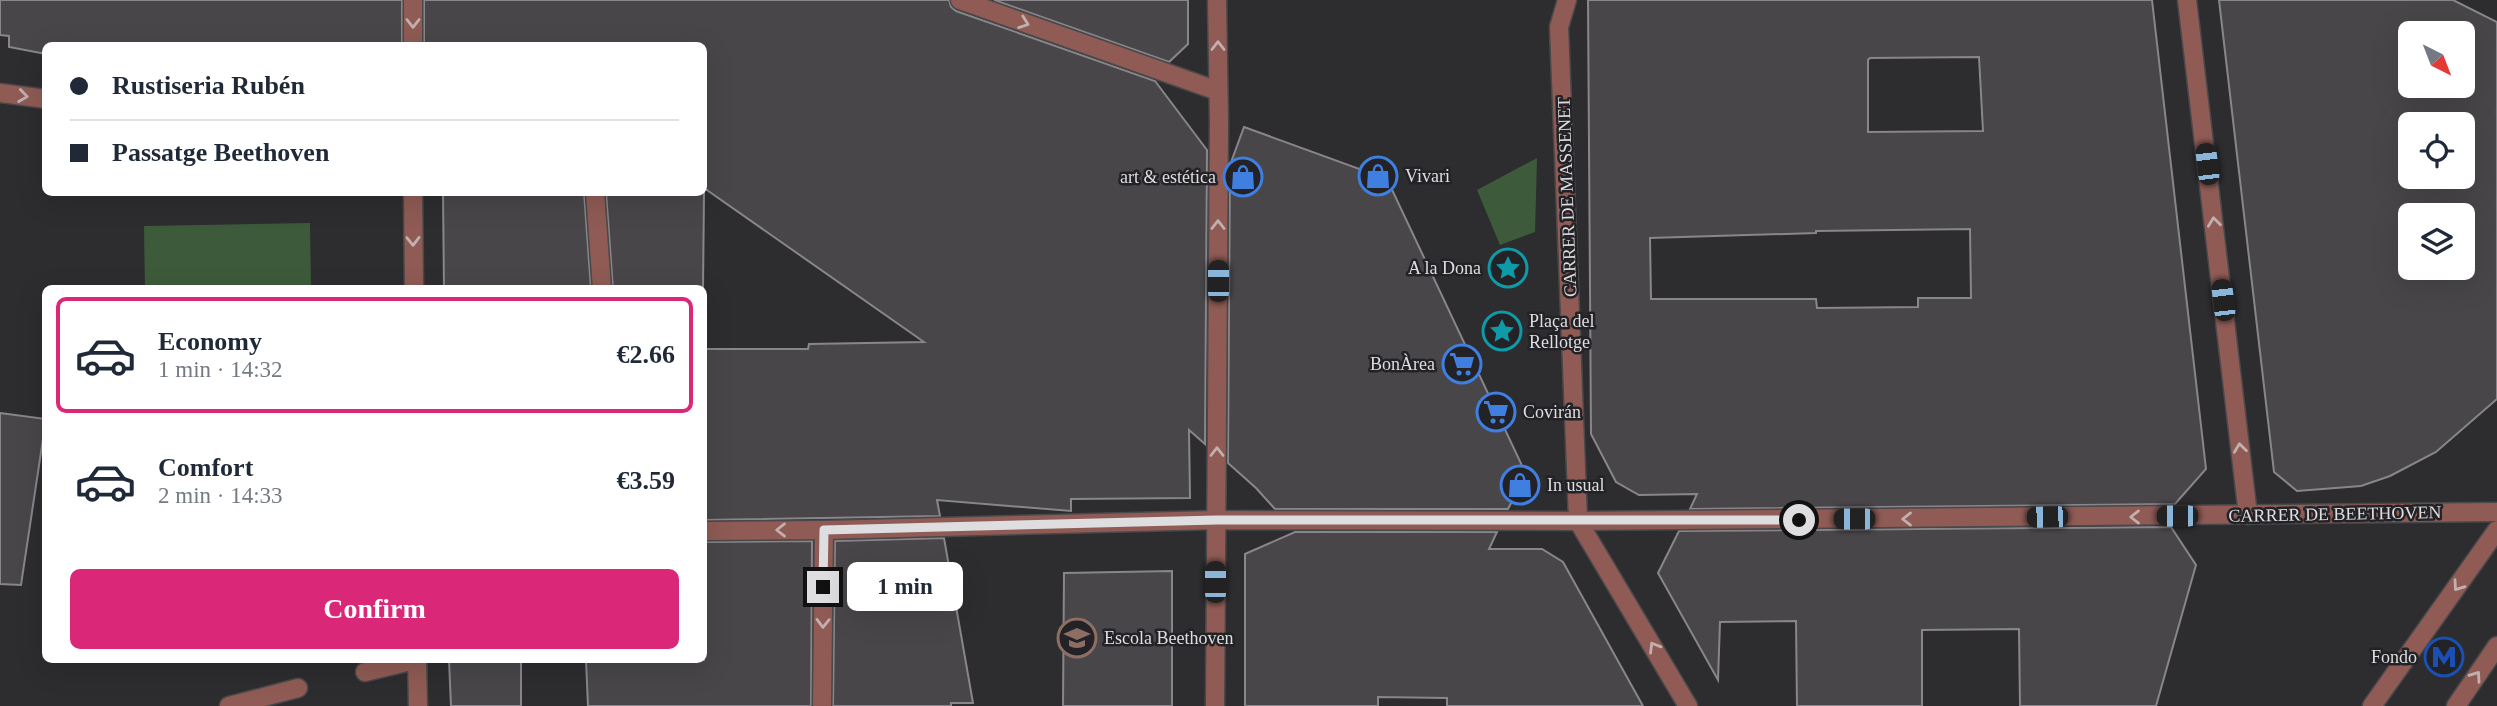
<!DOCTYPE html>
<html lang="en">
<head>
<meta charset="utf-8">
<style>
  body { margin:0; font-family:Georgia,serif; background:#f6f6f7; color:#1f2937; height:100vh; display:flex; flex-direction:column; font-size:26px; white-space:nowrap }
  * { box-sizing:border-box; margin:0 }
  p { font-size:23px; color:#747a83 }
  .icon { flex:none; width:38px; height:38px; fill:none; stroke:currentColor; stroke-width:2; stroke-linecap:round; stroke-linejoin:round }
  .map { position:relative; flex:1; overflow:hidden }
  .panel { position:absolute; left:42px; top:285px; width:665px; height:378px; display:flex; flex-direction:column; background:#fff; border-radius:10px; box-shadow:0 7px 28px #0002 }
  .panel>* { flex:none }
  .top-card { position:absolute; left:42px; top:42px; width:665px; height:154px; border-radius:10px; box-shadow:0 7px 28px #0002; display:grid; align-content:center; height:154px; padding:0 28px; background:#fff }
  .needle { width:46px; rotate:138deg }
  .tools { position:absolute; left:2398px; top:21px; display:grid; gap:14px }
  .tools a { display:grid; place-items:center; width:77px; height:77px; border-radius:10px; background:#fff; box-shadow:0 7px 28px #0002; font-size:35px }
  .end { position:absolute; width:32px; height:32px; margin:-16px; border:9px solid #dedee0; background:#111; box-shadow:0 0 0 4px #111 }
  .from { border-radius:50% }
  .bubble { position:absolute; height:49px; border-radius:10px; background:#fff; box-shadow:0 7px 28px #0002; font-size:23px; font-weight:800; line-height:49px; text-align:center }
  .car { position:absolute; width:21px; height:42px; margin:-21px -10px; border-radius:9px; box-shadow:0 0 5px 2px #0007; background:linear-gradient(#222 24%,#8ab4d8 0 40%,#222 0 76%,#8ab4d8 0 86%,#222 0) }
  .top-card b { display:flex; align-items:center; gap:24px; height:66px; font-size:26px }
  .top-card b+b { border-top:2px solid #e0e1e3 }
  .top-card i { width:18px; height:18px; background:#1f2937 }
  ul { padding:12px 0 0; list-style:none }
  li { display:flex; align-items:center; gap:21px; height:116px; margin:0 14px 10px; padding:0 14px; border:4px solid transparent; border-radius:10px }
  li div { flex:1 }
  li b { display:block; font-size:26px }
  li em { font-style:normal; font-weight:800 }
  li.on { border-color:#db2777 }
  li>.icon { width:63px; height:63px; stroke-width:1.5 }
  .primary-button { display:flex; gap:14px; margin-top:auto; padding:14px 28px }
  .primary-button a { flex:1; height:80px; border-radius:10px; background:#db2777; color:#fff; font-size:28px; font-weight:800; line-height:80px; text-align:center }
  .map>svg:first-child { display:block }
  .park { fill:#3d5b3b }
  .building { fill:#484649; stroke:#88868a; stroke-width:2; fill-rule:evenodd }
  .lines { fill:none; stroke-linecap:round; stroke-linejoin:round }
  .minor-casing { stroke:#49484b; stroke-width:21 }
  .minor { stroke:#8f5b54; stroke-width:18 }
  .oneway { stroke:#c2b0af }
  .route { stroke:#dedee0; stroke-width:9 }
  .labels { text-anchor:middle; dominant-baseline:central; stroke-width:5; stroke-linejoin:round; paint-order:stroke }
  .poi-label { font-size:18px; fill:#dedee0; stroke:#232226; text-anchor:start }
  .street-label { font-size:18px; fill:#dedee0; stroke:#232226 }
</style>
</head>
<body>
<div class="map">
<svg width="2497" height="706" viewBox="0 0 2497 706">
  <rect width="100%" height="100%" fill="#2d2c2f"/>
  <!-- park -->
  <g class="park">
    <polygon points="1537,158 1535,232 1500,245 1477,190"/>
    <polygon points="310,223 311,289 145,289 144,226"/>
  </g>
  <!-- building -->
  <g class="building">
    <polygon points="0,0 402,0 402,46 46,46 46,54 9,47 9,36 0,35"/>
    <polygon points="424,0 949,0 951,7 956,11 1155,81 1207,150 1205,444 1189,430 1190,498 1071,499 1071,511 937,500 940,516 704,520 704,349 808,349 809,344 924,342 704,188 704,46 424,46"/>
    <polygon points="994,0 1188,0 1188,44 1169,62"/>
    <path d="M1588 0H2152L2206 469 2175 504 1690 509 1697 494 1639 495 1616 482 1591 434ZM1979 57 1983 131 1868 132V60L1870 58ZM1970 229 1971 298H1918V307L1817 308 1816 299H1651L1650 238 1816 233V231Z"/>
    <path d="M2219 0H2453L2497 22V399L2436 452 2390 476 2361 486 2297 491 2274 472ZM2410 33H2462V86H2410ZM2410 124H2462V177H2410ZM2410 215H2462V268H2410Z"/>
    <polygon points="1244,127 1387,179 1526,474 1508,509 1275,509 1256,488 1228,463 1230,165"/>
    <polygon points="443,192 584,192 591,289 444,289"/>
    <polygon points="606,192 704,192 703,289 613,289"/>
    <polygon points="0,413 46,419 21,585 0,584"/>
    <polygon points="2171,527 2196,565 2156,706 2020,706 2019,629 1922,630 1922,706 1797,706 1796,621 1720,622 1718,680 1658,573 1679,531"/>
    <polygon points="1295,532 1497,532 1489,549 1542,549 1563,562 1643,706 1447,706 1447,698 1378,697 1378,706 1245,706 1245,554"/>
    <polygon points="944,538 973,703 951,703 951,706 833,706 835,541"/>
    <polygon points="812,541 811,706 588,706 586,660 704,660 704,542"/>
    <polygon points="1172,571 1172,706 1063,706 1064,573"/>
    <polygon points="449,660 521,660 521,706 451,706"/>
  </g>
  <g class="lines">
    <defs>
      <g id="minor">
        <polyline points="413,0 413,46"/>
        <polyline points="960,0 1218,91"/>
        <polyline points="1567,0 1559,27 1578,521 1688,706"/>
        <polyline points="2187,0 2248,515"/>
        <polyline points="0,93 46,99"/>
        <polyline points="413,192 414,289"/>
        <polyline points="595,192 602,289"/>
        <polyline points="704,531 824,530 1217,520 1578,521 2497,512"/>
        <polyline points="417,660 418,706"/>
        <polyline points="365,672 415,660"/>
        <polyline points="229,706 298,688"/>
        <polyline points="822,706 824,530"/>
        <polyline points="1215,706 1219,122 1217,0"/>
        <polyline points="2372,706 2497,530"/>
        <polyline points="2456,706 2497,646"/>
      </g>
    </defs>
    <!-- minor casing -->
    <use href="#minor" class="minor-casing"/>
    <!-- minor -->
    <use href="#minor" class="minor"/>
  </g>
  <!-- one-way arrows -->
  <defs><path id="oneway-chevron" d="M-2-3.5L2.5 0L-2 3.5" fill="none" stroke-width="1.6" stroke-linecap="round" stroke-linejoin="round" transform="scale(1.75)"/></defs>
  <g class="oneway">
    <use href="#oneway-chevron" transform="translate(413 23) rotate(90)"/>
    <use href="#oneway-chevron" transform="translate(1024 23) rotate(20)"/>
    <use href="#oneway-chevron" transform="translate(1218 46) rotate(-90)"/>
    <use href="#oneway-chevron" transform="translate(23 96) rotate(8)"/>
    <use href="#oneway-chevron" transform="translate(2214 222) rotate(-97)"/>
    <use href="#oneway-chevron" transform="translate(1218 225) rotate(-90)"/>
    <use href="#oneway-chevron" transform="translate(413 241) rotate(89)"/>
    <use href="#oneway-chevron" transform="translate(2240 448) rotate(-97)"/>
    <use href="#oneway-chevron" transform="translate(1217 452) rotate(-90)"/>
    <use href="#oneway-chevron" transform="translate(2135 517) rotate(180)"/>
    <use href="#oneway-chevron" transform="translate(1907 519) rotate(180)"/>
    <use href="#oneway-chevron" transform="translate(781 530) rotate(180)"/>
    <use href="#oneway-chevron" transform="translate(2458 586) rotate(125)"/>
    <use href="#oneway-chevron" transform="translate(823 623) rotate(91)"/>
    <use href="#oneway-chevron" transform="translate(1654 647) rotate(-121)"/>
    <use href="#oneway-chevron" transform="translate(2476 676) rotate(-55)"/>
  </g>
  <g class="lines">
    <!-- route -->
    <polyline class="route" points="823,587 824,530 1217,520 1799,520"/>
  </g>
  <!-- icons -->
  <defs>
    <symbol id="shop-ring" viewBox="-11 -11 22 22"><circle r="9.5" fill="#232226" stroke="#3f7fe0" stroke-width="1.5"/><path d="M-5-2.5h2.3a2.7 3.5 0 0 1 5.4 0H5L5.5 6h-11ZM-1.5-2.5h3a1.5 2.3 0 0 0-3 0Z" fill="#3f7fe0"/></symbol>
    <symbol id="sight-ring" viewBox="-11 -11 22 22"><circle r="9.5" fill="#232226" stroke="#0f9aa8" stroke-width="1.5"/><path d="M0-6L1.8-2.2L6-1.7L2.9 1.2L3.7 5.4L0 3.3L-3.7 5.4L-2.9 1.2L-6-1.7L-1.8-2.2Z" fill="#0f9aa8"/></symbol>
    <symbol id="supermarket-ring" viewBox="-11 -11 22 22"><circle r="9.5" fill="#232226" stroke="#3f7fe0" stroke-width="1.5"/><path d="M-6-5.5h2.5l.6 2H6L4.5 2H-2.5L-4.4-4H-6ZM-1.5 3.2a1.3 1.3 0 1 0 .1 0ZM3 3.2a1.3 1.3 0 1 0 .1 0Z" fill="#3f7fe0"/></symbol>
    <symbol id="school-ring" viewBox="-11 -11 22 22"><circle r="9.5" fill="#232226" stroke="#8d6e63" stroke-width="1.5"/><path d="M0-5L7-2L0 1L-7-2ZM-4 1L0 2.5L4 1V4Q0 6-4 4Z" fill="#8d6e63"/></symbol>
    <symbol id="metro-ring" viewBox="-11 -11 22 22"><circle r="9.5" fill="#232226" stroke="#1a4fb4" stroke-width="1.5"/><path d="M-5.5 5V-5H-3L0 0L3-5H5.5V5H3V-.5L0 4L-3-.5V5Z" fill="#1a4fb4"/></symbol>
  </defs>
  <g fill-rule="evenodd">
    <use href="#shop-ring" x="1356" y="154" width="44" height="44"/>
    <use href="#shop-ring" x="1221" y="155" width="44" height="44"/>
    <use href="#sight-ring" x="1486" y="246" width="44" height="44"/>
    <use href="#sight-ring" x="1480" y="309" width="44" height="44"/>
    <use href="#supermarket-ring" x="1440" y="342" width="44" height="44"/>
    <use href="#supermarket-ring" x="1474" y="390" width="44" height="44"/>
    <use href="#shop-ring" x="1498" y="463" width="44" height="44"/>
    <use href="#school-ring" x="1055" y="616" width="44" height="44"/>
    <use href="#metro-ring" x="2422" y="635" width="44" height="44"/>
  </g>
  <g class="labels">
    <!-- poi labels -->
    <g class="poi-label">
      <text x="1405" y="176">Vivari</text>
      <text x="1216" y="177" text-anchor="end">art &amp; estética</text>
      <text x="1481" y="268" text-anchor="end">A la Dona</text>
      <text x="1529" y="321">Plaça del<tspan x="1529" dy="21">Rellotge</tspan></text>
      <text x="1435" y="364" text-anchor="end">BonÀrea</text>
      <text x="1523" y="412">Covirán</text>
      <text x="1547" y="485">In usual</text>
      <text x="1104" y="638">Escola Beethoven</text>
      <text x="2417" y="657" text-anchor="end">Fondo</text>
    </g>
    <!-- street labels -->
    <g class="street-label">
      <text transform="translate(1567 197) rotate(-92)">CARRER DE MASSENET</text>
      <text transform="translate(2335 514) rotate(-1)">CARRER DE BEETHOVEN</text>
    </g>
  </g>
</svg>
<div class="tools">
<a><svg class="needle" viewBox="-14 -14 28 28"><path d="M0-13l5 13h-10z" fill="#e53935"/><path d="M0 13l5-13h-10z" fill="#747a83"/></svg></a>
<a><svg class="icon" aria-label="locate" viewBox="0 0 24 24"><circle cx="12" cy="12" r="6"/><path d="M12 2v4M12 18v4M2 12h4M18 12h4"/></svg></a>
<a><svg class="icon" aria-label="layers" viewBox="0 0 24 24"><path d="M12 4l9 5-9 5-9-5zM3 14l9 5 9-5"/></svg></a>
</div>
<i class="end from" style="left:1799px;top:520px"></i>
<i class="end" style="left:823px;top:587px"></i>
<div class="bubble" style="left:847px;top:562px;width:116px">1 min</div>
<i class="car" style="left:2207px;top:164px;rotate:353deg"></i>
<i class="car" style="left:1218px;top:281px;rotate:0deg"></i>
<i class="car" style="left:2223px;top:300px;rotate:353deg"></i>
<i class="car" style="left:2177px;top:516px;rotate:270deg"></i>
<i class="car" style="left:2047px;top:517px;rotate:269deg"></i>
<i class="car" style="left:1854px;top:519px;rotate:270deg"></i>
<i class="car" style="left:1215px;top:582px;rotate:0deg"></i>
<div class="top-card">
<b><i class="from"></i>Rustiseria Rubén</b>
<b><i></i>Passatge Beethoven</b>
</div>
<section class="panel">
<ul>
<li class="on"><svg class="icon" aria-label="car" viewBox="0 0 24 24"><path d="M5 17H2v-5l4-1 3-4h7l3 4 3 1v5h-3M9 17h6M6 11h13"/><circle cx="7" cy="17" r="2"/><circle cx="17" cy="17" r="2"/></svg><div><b>Economy</b><p>1 min · 14:32</p></div><em>€2.66</em></li>
<li><svg class="icon" aria-label="car" viewBox="0 0 24 24"><path d="M5 17H2v-5l4-1 3-4h7l3 4 3 1v5h-3M9 17h6M6 11h13"/><circle cx="7" cy="17" r="2"/><circle cx="17" cy="17" r="2"/></svg><div><b>Comfort</b><p>2 min · 14:33</p></div><em>€3.59</em></li>
</ul>
<div class="primary-button"><a>Confirm</a></div>
</section>
</div>
</body>
</html>
